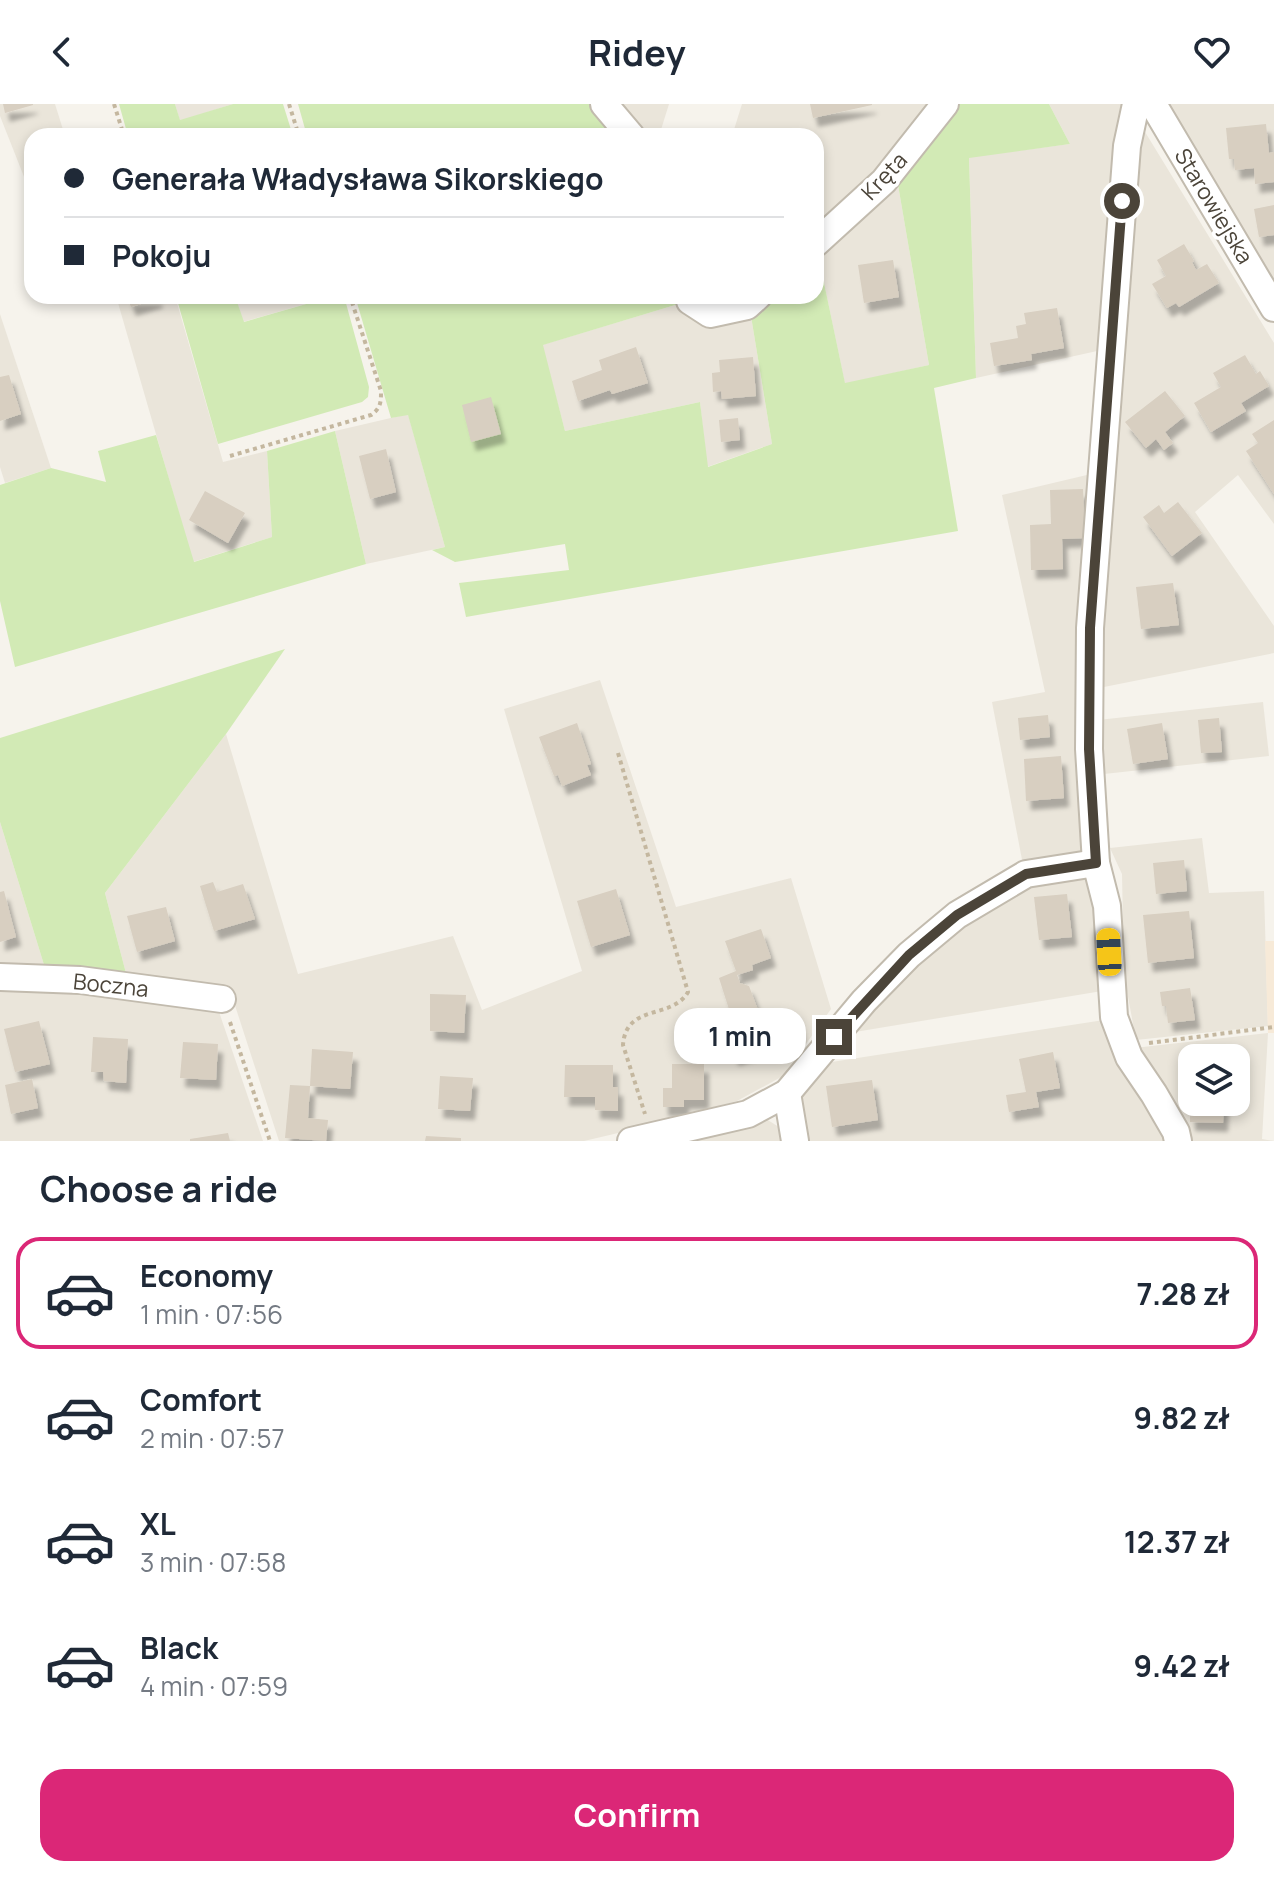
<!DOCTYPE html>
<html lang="en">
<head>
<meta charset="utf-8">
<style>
  body { margin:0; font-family:Manrope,sans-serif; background:#f2f2f3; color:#1f2937; height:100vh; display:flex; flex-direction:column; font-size:30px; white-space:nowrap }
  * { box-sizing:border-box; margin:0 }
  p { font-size:26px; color:#747a83 }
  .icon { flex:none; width:44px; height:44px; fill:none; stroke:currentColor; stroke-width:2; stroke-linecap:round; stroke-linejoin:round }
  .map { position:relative; height:1037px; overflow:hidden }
  .sheet { display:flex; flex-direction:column; background:#fff; flex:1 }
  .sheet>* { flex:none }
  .hud { position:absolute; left:24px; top:24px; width:800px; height:176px; border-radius:24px; box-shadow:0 4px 12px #0003; display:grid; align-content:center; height:176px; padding:0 40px; background:#fff }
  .buttons { position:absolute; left:1178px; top:940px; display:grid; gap:16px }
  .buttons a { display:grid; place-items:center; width:72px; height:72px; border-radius:16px; background:#fff; box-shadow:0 4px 12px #0003; font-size:40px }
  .end { position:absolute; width:36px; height:36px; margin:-18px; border:10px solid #4b4439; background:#fff; box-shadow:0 0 0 4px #fff }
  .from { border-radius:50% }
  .bubble { position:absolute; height:56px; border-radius:24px; background:#fff; box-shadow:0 4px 12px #0003; font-size:26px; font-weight:700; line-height:56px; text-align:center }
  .car { position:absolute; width:24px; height:48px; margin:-24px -12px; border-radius:10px; box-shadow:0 0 6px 2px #0007; background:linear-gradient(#f5c518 24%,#345 0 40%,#f5c518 0 76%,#345 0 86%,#f5c518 0) }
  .hud b { display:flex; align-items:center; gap:28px; height:76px; font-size:30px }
  .hud b+b { border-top:2px solid #e0e1e3 }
  .hud i { width:20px; height:20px; background:#1f2937 }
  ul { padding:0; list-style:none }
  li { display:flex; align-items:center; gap:24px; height:112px; margin:0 16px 12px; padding:0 24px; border:4px solid transparent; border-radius:24px }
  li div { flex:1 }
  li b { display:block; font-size:30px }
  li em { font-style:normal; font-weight:700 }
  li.active { border-color:#db2777 }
  li>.icon { width:72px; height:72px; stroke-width:1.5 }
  h2 { padding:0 40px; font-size:36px; line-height:96px }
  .button { display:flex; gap:16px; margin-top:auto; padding:16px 40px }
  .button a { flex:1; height:92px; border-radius:24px; background:#db2777; color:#fff; font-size:32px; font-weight:700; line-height:92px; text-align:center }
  header { display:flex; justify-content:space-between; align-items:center; height:104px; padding:0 40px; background:#fff; font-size:36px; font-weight:700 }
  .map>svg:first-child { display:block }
  .residential { fill:#eae5da; fill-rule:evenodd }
  .commercial { fill:#f7ead8 }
  .green { fill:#d2eab5 }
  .building { fill:#d8cfc1; filter:url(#shadow) }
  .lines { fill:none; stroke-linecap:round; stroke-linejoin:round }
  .minor-casing { stroke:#c2bbae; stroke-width:30 }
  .path { stroke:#c4b79f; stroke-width:4; stroke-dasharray:4 4; stroke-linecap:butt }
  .minor { stroke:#fff; stroke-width:26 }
  .route { stroke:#4b4439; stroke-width:10 }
  .labels { text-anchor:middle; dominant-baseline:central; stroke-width:7; stroke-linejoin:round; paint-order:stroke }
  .street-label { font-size:22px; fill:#4b4439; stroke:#fff }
</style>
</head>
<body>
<header><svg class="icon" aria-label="back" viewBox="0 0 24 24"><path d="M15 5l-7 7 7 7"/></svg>Ridey<svg class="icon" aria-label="heart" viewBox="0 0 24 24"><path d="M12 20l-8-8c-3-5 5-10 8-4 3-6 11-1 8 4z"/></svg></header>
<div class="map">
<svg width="1274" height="1037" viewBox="0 0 1274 1037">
  <defs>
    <filter id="shadow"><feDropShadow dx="5" dy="9" stdDeviation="2" flood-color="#0004"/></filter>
  </defs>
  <rect width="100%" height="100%" fill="#f6f3ec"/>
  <!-- residential -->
  <g class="residential">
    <polygon points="0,0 55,0 65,32 32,32 32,88 30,88 0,12"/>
    <polygon points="175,0 233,0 180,17"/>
    <polygon points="620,0 669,0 659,32 645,32"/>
    <polygon points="742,0 938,0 879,73 816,130 816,32 732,32"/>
    <polygon points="1049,0 1129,0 1121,40 1097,247 976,274 969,53 1070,40"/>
    <polygon points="1167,0 1274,0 1274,178"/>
    <polygon points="1142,23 1274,239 1274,420 1238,371 1195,408 1274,522 1274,549 1099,584 1122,222"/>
    <polygon points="897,75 929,261 845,280 818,150"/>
    <polygon points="116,192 175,192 223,358 267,347 272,433 193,458"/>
    <polygon points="235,192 334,192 243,218"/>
    <polygon points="685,198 750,206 772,340 707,363 700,298 565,327 542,241"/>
    <polygon points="0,210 51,364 5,379 0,363"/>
    <polygon points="408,310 445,443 366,460 335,327"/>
    <polygon points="1091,370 1087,743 1080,750 1023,761 992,598 1045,588 1002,391"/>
    <polygon points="600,576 676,803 791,774 831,905 783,972 737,997 631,1026 584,1037 279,1037 229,883 127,873 105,789 226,630 298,870 453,832 482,906 582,867 504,605"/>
    <polygon points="1263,598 1269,652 1104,670 1098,616"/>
    <polygon points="0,718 45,864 0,861"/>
    <polygon points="1202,734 1209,789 1264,787 1268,922 1136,936 1124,871 1122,770 1110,744"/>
    <polygon points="1089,775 1099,813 1102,887 849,929 873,896 969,811 1028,782"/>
    <polygon points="0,882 216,899 263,1037 0,1037"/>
    <polygon points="1104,916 1172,1037 803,1037 798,995 825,959"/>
    <path d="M1268 929 1262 1035 1274 1037H1192L1190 1028 1160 979 1134 944ZM1192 954H1236V998H1192Z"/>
    <polygon points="763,1013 782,1025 784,1037 669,1037"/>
  </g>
  <!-- commercial -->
  <polygon class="commercial" points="1265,837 1274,837 1274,929 1268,929"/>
  <!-- green -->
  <g class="green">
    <polygon points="119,0 175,0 180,16 233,0 283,0 293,32 128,32"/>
    <polygon points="298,0 597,0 624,32 307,32"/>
    <polygon points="952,0 1049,0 1070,40 969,54 976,274 934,284 958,427 466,513 459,479 569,466 565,440 455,458 432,446 445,443 408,311 391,314 355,192 683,192 685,198 543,241 565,327 700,298 708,363 772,340 750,206 767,192 816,192 816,152 818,150 845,279 929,261 897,75"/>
    <polygon points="176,192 235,192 244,218 334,192 344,192 369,283 368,293 362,298 218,340"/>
    <polygon points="335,327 366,460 15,563 0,497 0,381 51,364 106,378 98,347 156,331 194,458 272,433 267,347"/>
    <polygon points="285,545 226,630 105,789 127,873 45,864 0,718 0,634"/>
  </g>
  <!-- building -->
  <g class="building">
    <polygon points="3,0 33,0 33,1 5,9"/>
    <polygon points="810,0 872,0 872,1 813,14"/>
    <polygon points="1266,20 1269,49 1274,48 1274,78 1255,80 1254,64 1235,66 1234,55 1229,55 1226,24"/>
    <polygon points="1274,101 1274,131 1259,133 1254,105"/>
    <polygon points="1184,140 1194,157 1192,158 1196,166 1207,160 1219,179 1179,203 1176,199 1167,204 1152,180 1166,172 1157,156"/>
    <polygon points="893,156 899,193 864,199 858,161"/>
    <polygon points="127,192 157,192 158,195 131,203"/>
    <polygon points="1057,204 1064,244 1031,250 1032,256 994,262 990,239 1018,234 1016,222 1026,220 1024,209"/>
    <polygon points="636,243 648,279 612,290 610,286 578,297 572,277 602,266 599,256"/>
    <polygon points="1245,251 1256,270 1260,267 1269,282 1241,299 1246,307 1211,328 1194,299 1221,283 1213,269"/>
    <polygon points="753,253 756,292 722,295 721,287 713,288 712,269 720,268 719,256"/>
    <polygon points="9,271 21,310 0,317 0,273"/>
    <polygon points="1165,287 1185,312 1165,328 1173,339 1164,346 1156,335 1146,344 1125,318"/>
    <polygon points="491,293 501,330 471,338 462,301"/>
    <polygon points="738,314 740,336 721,338 719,316"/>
    <polygon points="1274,316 1274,390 1246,347 1258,339 1252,330"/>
    <polygon points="386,345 396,388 370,395 359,352"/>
    <polygon points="1083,385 1085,434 1062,435 1063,465 1031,466 1030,421 1051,420 1050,386"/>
    <polygon points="205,387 245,409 228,439 189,416"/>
    <polygon points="1178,398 1202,429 1172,452 1143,413 1159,401 1164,409"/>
    <polygon points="1173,479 1179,521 1141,525 1136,483"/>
    <polygon points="1048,611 1050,633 1020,636 1018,614"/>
    <polygon points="1219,614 1222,648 1201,649 1198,616"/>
    <polygon points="577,619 591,660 587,661 591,671 562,682 558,671 554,672 539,633"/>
    <polygon points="1162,619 1168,655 1133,660 1127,625"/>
    <polygon points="1061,652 1064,694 1026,697 1024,655"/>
    <polygon points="1184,756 1187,787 1156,790 1153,759"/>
    <polygon points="213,778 217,788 243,780 255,815 214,827 200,782"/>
    <polygon points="616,785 630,831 591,843 577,797"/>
    <polygon points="4,787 16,833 0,838 0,788"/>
    <polygon points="1067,790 1072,833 1039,836 1034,793"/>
    <polygon points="166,803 175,837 137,848 127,812"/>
    <polygon points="1189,807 1194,854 1148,859 1143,811"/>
    <polygon points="761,825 771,854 752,861 753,866 737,871 740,879 749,882 762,917 795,907 801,931 734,953 727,935 737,930 719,874 736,867 725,837"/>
    <polygon points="1190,884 1195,916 1168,919 1166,902 1162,902 1160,888"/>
    <polygon points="430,890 466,891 464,929 430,927"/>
    <polygon points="39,917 50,960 15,968 4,925"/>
    <polygon points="93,933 128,935 126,979 104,977 103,968 91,968"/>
    <polygon points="183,938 218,940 216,976 180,974"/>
    <polygon points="312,945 353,948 350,985 310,982"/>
    <polygon points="1053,948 1060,984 1036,988 1039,1003 1009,1008 1006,991 1026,988 1019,955"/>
    <polygon points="672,960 704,960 704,996 684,996 684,1003 663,1003 663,984 672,984"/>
    <polygon points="565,961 613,961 613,983 618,983 618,1007 595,1006 595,993 564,993"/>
    <polygon points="440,972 473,974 470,1007 438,1005"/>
    <polygon points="32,975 38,1004 11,1010 5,981"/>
    <polygon points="872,976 878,1016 832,1023 826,982"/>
    <polygon points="290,981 310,982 308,1014 328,1016 326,1037 285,1034"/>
    <polygon points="1190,998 1224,998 1223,1019 1190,1018"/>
    <polygon points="228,1029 230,1037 190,1037 190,1035"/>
    <polygon points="426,1032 461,1034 461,1037 425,1037"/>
  </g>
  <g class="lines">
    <defs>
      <g id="minor">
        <polyline points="604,0 631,32"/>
        <polyline points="1136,0 1127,42 1090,524 1089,645 1096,759 1107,802 1114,913 1129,953 1154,990 1176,1028 1178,1037"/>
        <polyline points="1153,0 1274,204"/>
        <polyline points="816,139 884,77 945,0"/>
        <polyline points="689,192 690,197 710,210 747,202 758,192"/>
        <polyline points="0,873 80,876 222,895"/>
        <polyline points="787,989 795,1037"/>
        <polyline points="631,1037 748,1010 787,989 864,897 909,851 957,811 1026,770 1096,759"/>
      </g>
    </defs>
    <!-- minor casing -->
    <use href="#minor" class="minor-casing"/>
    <!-- path -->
    <g class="path">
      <polyline points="114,0 124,32"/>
      <polyline points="289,0 299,32"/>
      <path d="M230 352 371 311C381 304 381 298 381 287L350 192"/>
      <path d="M618 649 688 888C672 916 626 899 623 941L645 1010"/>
      <polyline points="230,918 270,1037"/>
      <polyline points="1149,939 1274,923"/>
    </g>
    <!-- minor -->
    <use href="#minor" class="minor"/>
  </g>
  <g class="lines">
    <!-- route -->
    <polyline class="route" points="834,933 909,851 957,811 1026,770 1096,759 1089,645 1090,524 1122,97"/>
  </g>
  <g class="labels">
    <!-- street labels -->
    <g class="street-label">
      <text transform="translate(884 72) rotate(-47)">Kręta</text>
      <text transform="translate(1214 102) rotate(59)">Starowiejska</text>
      <text transform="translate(111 881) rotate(6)">Boczna</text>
    </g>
  </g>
</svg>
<div class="buttons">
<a><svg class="icon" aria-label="layers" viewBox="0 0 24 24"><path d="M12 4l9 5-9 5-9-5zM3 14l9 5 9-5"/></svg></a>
</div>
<i class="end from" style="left:1122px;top:97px"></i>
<i class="end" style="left:834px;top:933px"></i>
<div class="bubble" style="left:674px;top:904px;width:132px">1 min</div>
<i class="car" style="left:1109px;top:848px;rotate:357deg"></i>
<div class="hud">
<b><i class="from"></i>Generała Władysława Sikorskiego</b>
<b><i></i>Pokoju</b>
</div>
</div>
<section class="sheet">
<h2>Choose a ride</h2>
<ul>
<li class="active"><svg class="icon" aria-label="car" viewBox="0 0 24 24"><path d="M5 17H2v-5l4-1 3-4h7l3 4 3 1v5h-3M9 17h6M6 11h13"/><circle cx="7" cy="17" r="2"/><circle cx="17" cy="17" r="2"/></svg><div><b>Economy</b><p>1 min · 07:56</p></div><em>7.28 zł</em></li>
<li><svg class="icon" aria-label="car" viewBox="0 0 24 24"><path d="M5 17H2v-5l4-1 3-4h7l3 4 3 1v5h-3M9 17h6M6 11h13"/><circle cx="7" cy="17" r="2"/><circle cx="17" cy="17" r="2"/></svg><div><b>Comfort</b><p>2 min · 07:57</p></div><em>9.82 zł</em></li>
<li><svg class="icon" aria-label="car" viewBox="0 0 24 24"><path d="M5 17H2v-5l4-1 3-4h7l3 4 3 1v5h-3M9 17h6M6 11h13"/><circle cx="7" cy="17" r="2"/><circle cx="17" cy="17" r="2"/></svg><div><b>XL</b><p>3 min · 07:58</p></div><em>12.37 zł</em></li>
<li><svg class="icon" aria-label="car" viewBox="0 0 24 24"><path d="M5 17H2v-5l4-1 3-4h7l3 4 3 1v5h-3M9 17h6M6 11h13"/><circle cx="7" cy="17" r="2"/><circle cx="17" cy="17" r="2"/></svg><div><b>Black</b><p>4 min · 07:59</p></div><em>9.42 zł</em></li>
</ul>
<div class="button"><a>Confirm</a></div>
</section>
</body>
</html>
